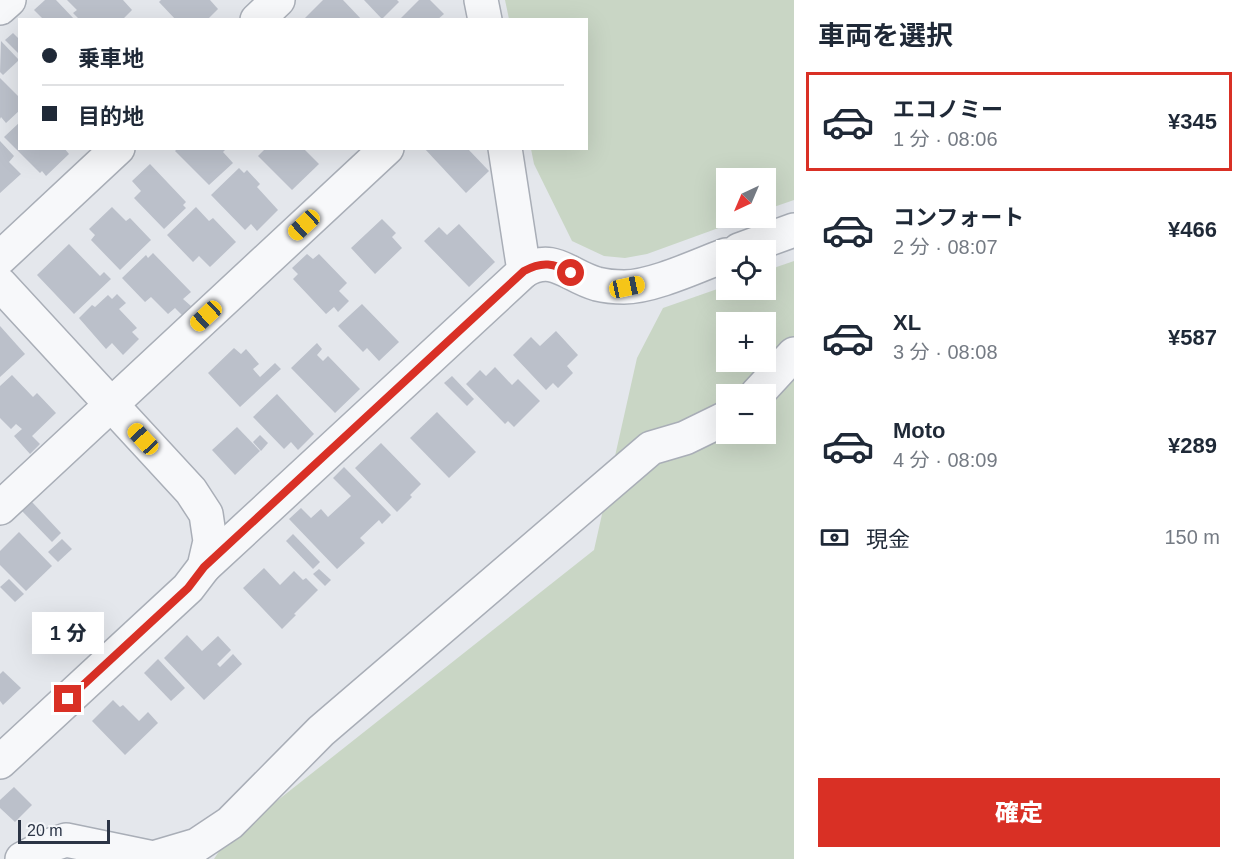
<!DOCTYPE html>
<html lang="ja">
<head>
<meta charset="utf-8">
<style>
  body { margin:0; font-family:Arial,"Noto Sans JP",sans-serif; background:#f6f6f7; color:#1f2937; height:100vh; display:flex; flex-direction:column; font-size:22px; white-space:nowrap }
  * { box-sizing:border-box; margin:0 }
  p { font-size:20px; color:#747a83 }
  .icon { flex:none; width:33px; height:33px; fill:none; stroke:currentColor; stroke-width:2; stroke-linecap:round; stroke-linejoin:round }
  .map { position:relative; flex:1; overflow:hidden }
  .panel { display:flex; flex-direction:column; background:#fff; width:450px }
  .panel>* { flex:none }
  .top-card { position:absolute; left:18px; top:18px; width:570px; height:132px; border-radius:0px; box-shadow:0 6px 24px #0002; display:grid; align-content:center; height:132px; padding:0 24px; background:#fff }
  .needle { width:39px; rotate:224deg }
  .buttons { position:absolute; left:716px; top:168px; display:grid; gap:12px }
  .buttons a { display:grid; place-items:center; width:60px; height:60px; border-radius:0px; background:#fff; box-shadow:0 6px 24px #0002; font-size:30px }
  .scale { position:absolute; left:18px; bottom:15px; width:92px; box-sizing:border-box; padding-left:6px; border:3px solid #2b3445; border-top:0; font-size:16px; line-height:21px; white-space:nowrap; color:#2b3445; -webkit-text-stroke:4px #f4f6f9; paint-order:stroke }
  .end { position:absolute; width:27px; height:27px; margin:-14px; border:8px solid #d93025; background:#fff; box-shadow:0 0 0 3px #fff }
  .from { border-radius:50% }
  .bubble { position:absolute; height:42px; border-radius:0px; background:#fff; box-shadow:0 6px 24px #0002; font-size:20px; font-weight:800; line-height:42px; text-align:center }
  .car { position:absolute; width:18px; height:36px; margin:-18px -9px; border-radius:8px; box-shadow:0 0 4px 2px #0007; background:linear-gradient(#f5c518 24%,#345 0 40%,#f5c518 0 76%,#345 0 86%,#f5c518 0) }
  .top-card b { display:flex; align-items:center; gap:21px; height:57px; font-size:22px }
  .top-card b+b { border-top:2px solid #e0e1e3 }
  .top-card i { width:15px; height:15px; background:#1f2937 }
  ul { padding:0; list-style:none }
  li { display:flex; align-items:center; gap:18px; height:99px; margin:0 12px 9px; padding:0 12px; border:3px solid transparent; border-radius:0px }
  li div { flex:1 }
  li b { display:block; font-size:22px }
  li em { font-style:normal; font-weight:800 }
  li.on { border-color:#d93025 }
  li>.icon { width:54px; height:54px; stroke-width:1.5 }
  h2 { padding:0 24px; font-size:27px; line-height:72px }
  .pay { display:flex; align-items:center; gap:15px; height:66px; padding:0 24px; font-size:22px }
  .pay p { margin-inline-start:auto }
  .button { display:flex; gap:12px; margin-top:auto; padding:12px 24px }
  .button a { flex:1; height:69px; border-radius:0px; background:#d93025; color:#fff; font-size:24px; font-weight:800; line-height:69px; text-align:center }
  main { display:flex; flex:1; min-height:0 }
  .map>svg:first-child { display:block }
  .green { fill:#c9d6c5; fill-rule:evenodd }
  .building { fill:#bbc0ca }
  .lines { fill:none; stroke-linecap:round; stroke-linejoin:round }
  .minor-casing { stroke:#a9aeb7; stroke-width:36 }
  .minor { stroke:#f7f8fa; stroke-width:33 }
  .route { stroke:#d93025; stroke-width:8 }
</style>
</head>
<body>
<main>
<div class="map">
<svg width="794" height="859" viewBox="0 0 794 859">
  <rect width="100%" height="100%" fill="#e4e7ec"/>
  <!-- green -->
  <g class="green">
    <polygon points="505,0 794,0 794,200 765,210 765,178 726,178 726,218 746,218 647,254 625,258 604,256 572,241 534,164 531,149 586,148 586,20 509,19"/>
    <path d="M794 261V859H214L225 842 594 550 637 358 663 308 726 286V290H765V271ZM726 322H765V362H726ZM726 394H765V434H726Z"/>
  </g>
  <!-- building -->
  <g class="building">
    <polygon points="45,0 56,0 75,20 44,20 34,10"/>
    <polygon points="67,0 123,0 132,10 122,20 80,20 73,13 77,10"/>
    <polygon points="161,0 210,0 218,9 207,20 176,20 159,2"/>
    <polygon points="323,0 343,0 362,20 303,20"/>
    <polygon points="364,0 397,0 399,2 382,19"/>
    <polygon points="419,0 430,0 444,14 437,20 399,20"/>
    <polygon points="13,33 20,40 20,55 5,40"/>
    <polygon points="1,41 19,60 3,75 0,72"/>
    <polygon points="0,78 20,98 20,110 6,123 1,117 0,119"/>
    <polygon points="20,122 20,148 64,148 69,154 46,176 42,171 40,173 4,137"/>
    <polygon points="0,141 14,156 9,162 21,174 0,193"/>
    <polygon points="178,148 227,148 223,152 233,163 209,185 175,151"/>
    <polygon points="266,148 303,148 319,164 292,190 258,156"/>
    <polygon points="424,148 467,148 489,171 466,193"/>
    <polygon points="150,164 186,202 183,205 186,208 164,229 134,198 141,191 132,181"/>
    <polygon points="239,168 244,173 247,170 260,184 257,187 278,210 257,231 251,224 245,230 211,195"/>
    <polygon points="112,207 126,221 130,218 151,240 120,270 91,240 95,235 89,229"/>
    <polygon points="196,207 209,221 213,218 236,242 210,267 199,256 193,262 167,235"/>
    <polygon points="382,219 396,233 392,237 402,248 375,274 351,248"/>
    <polygon points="459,224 495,262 469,287 424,241 439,227 447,235"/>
    <polygon points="69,244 100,276 104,272 111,279 74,314 37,275"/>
    <polygon points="153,253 191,292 183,299 191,306 182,315 175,308 168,314 151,297 145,302 122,278 146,255 148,258"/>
    <polygon points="307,254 313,259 319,254 347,283 339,291 349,301 338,312 334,307 326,314 293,279 298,274 292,268"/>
    <polygon points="117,294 126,303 119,309 137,328 132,332 139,339 123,355 112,343 106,349 79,318 92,305 95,307 108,295 112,299"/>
    <polygon points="362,304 399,342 379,361 367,348 363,352 338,326"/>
    <polygon points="0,326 25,354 0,377"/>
    <polygon points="556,331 578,355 567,366 573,373 558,388 553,383 546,390 513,355 531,337 540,346"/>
    <polygon points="317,343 322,349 317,355 323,361 328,356 360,389 335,413 291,368"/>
    <polygon points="234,348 241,354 246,349 259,364 253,369 260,377 275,363 281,369 240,407 208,373"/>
    <polygon points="495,367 512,385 518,379 540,401 514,427 508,421 505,424 466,384 480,370 486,376"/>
    <polygon points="12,375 33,397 37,393 56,413 32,436 40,444 30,454 14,436 22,429 16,424 11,429 0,418 0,386"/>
    <polygon points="452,376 474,399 467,406 444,383"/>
    <polygon points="277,394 314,434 298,450 291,442 284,449 253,417"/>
    <polygon points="437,412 476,452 449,478 410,438"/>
    <polygon points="237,427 260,451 235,475 212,450"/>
    <polygon points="260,435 268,443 261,451 253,442"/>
    <polygon points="381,443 421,484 410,495 412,497 397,512 355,468"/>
    <polygon points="344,467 391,515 382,524 379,520 360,538 365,543 337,569 289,519 301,508 311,518 321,509 328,517 351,496 333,478"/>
    <polygon points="32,502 61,533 52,542 22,511"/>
    <polygon points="19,532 52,566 26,591 0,565 0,551"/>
    <polygon points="293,534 320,562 313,569 286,541"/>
    <polygon points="62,539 72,549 58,562 48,552"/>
    <polygon points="264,568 280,585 294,571 303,580 306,578 318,590 294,614 296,615 282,629 243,588"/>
    <polygon points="319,569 331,580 325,586 313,574"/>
    <polygon points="9,579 24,594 15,602 0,587"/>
    <polygon points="187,635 202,651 218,636 231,650 217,664 220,667 233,654 242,664 204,700 164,658"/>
    <polygon points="158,659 185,688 171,701 144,673"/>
    <polygon points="3,671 21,688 3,705 0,701 0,674"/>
    <polygon points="113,700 120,707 123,705 139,721 148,712 158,723 125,755 92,721"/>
    <polygon points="14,787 32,805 15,822 0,808 0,800"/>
  </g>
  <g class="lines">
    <defs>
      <g id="minor">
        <polyline points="481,0 485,20"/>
        <polyline points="0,8 9,0"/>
        <polyline points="257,20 278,0"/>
        <polyline points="739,250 794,230"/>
        <polyline points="0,258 118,148"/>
        <path d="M524 271C554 253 568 276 597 284 605 286 616 287 624 287 653 287 699 265 726 255"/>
        <polyline points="0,284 191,491 206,514 210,541 204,567 188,588 0,762"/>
        <polyline points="757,394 794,354"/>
        <polyline points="0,508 387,148"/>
        <polyline points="204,567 524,271 505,148"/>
        <polyline points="22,859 45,847 66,840 153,858 197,845 230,823 321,731 651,448 685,438 726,418"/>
      </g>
    </defs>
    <!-- minor casing -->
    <use href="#minor" class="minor-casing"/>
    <!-- minor -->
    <use href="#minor" class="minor"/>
  </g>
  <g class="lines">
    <!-- route -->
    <path class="route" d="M68 699 188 588 204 567 524 271C542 261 554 263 571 273"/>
  </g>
</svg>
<div class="buttons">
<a><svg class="needle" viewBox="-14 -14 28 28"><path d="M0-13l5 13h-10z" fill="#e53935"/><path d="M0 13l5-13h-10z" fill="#747a83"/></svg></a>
<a><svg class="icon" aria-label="locate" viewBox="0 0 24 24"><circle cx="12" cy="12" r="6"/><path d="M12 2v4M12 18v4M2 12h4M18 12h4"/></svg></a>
<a>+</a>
<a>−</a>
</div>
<div class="scale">20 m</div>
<i class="end from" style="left:571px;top:273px"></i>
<i class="end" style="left:68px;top:699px"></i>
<div class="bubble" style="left:32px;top:612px;width:72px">1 分</div>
<i class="car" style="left:304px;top:225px;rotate:227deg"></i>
<i class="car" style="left:627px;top:287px;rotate:78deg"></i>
<i class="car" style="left:206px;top:316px;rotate:227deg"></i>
<i class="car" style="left:143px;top:439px;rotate:317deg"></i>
<div class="top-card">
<b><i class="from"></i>乗車地</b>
<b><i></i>目的地</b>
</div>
</div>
<section class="panel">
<h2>車両を選択</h2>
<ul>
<li class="on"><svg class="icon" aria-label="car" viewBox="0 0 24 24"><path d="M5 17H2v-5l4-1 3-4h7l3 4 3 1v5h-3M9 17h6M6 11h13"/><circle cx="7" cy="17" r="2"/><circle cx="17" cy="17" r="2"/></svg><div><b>エコノミー</b><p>1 分 · 08:06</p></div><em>¥345</em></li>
<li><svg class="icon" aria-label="car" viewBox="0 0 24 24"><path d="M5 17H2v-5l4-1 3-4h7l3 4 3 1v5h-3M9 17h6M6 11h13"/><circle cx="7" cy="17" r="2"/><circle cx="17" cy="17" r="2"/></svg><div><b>コンフォート</b><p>2 分 · 08:07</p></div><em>¥466</em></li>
<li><svg class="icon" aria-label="car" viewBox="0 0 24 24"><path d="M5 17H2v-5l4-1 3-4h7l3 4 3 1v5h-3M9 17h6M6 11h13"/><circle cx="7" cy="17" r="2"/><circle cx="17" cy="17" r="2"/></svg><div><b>XL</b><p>3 分 · 08:08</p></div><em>¥587</em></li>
<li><svg class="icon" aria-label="car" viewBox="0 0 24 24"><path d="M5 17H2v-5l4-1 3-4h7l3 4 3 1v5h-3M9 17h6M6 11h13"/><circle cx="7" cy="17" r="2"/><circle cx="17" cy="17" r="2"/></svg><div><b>Moto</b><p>4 分 · 08:09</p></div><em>¥289</em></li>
</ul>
<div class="pay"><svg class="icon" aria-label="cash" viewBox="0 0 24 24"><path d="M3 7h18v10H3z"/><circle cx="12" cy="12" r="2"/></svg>現金<p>150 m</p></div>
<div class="button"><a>確定</a></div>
</section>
</main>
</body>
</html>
